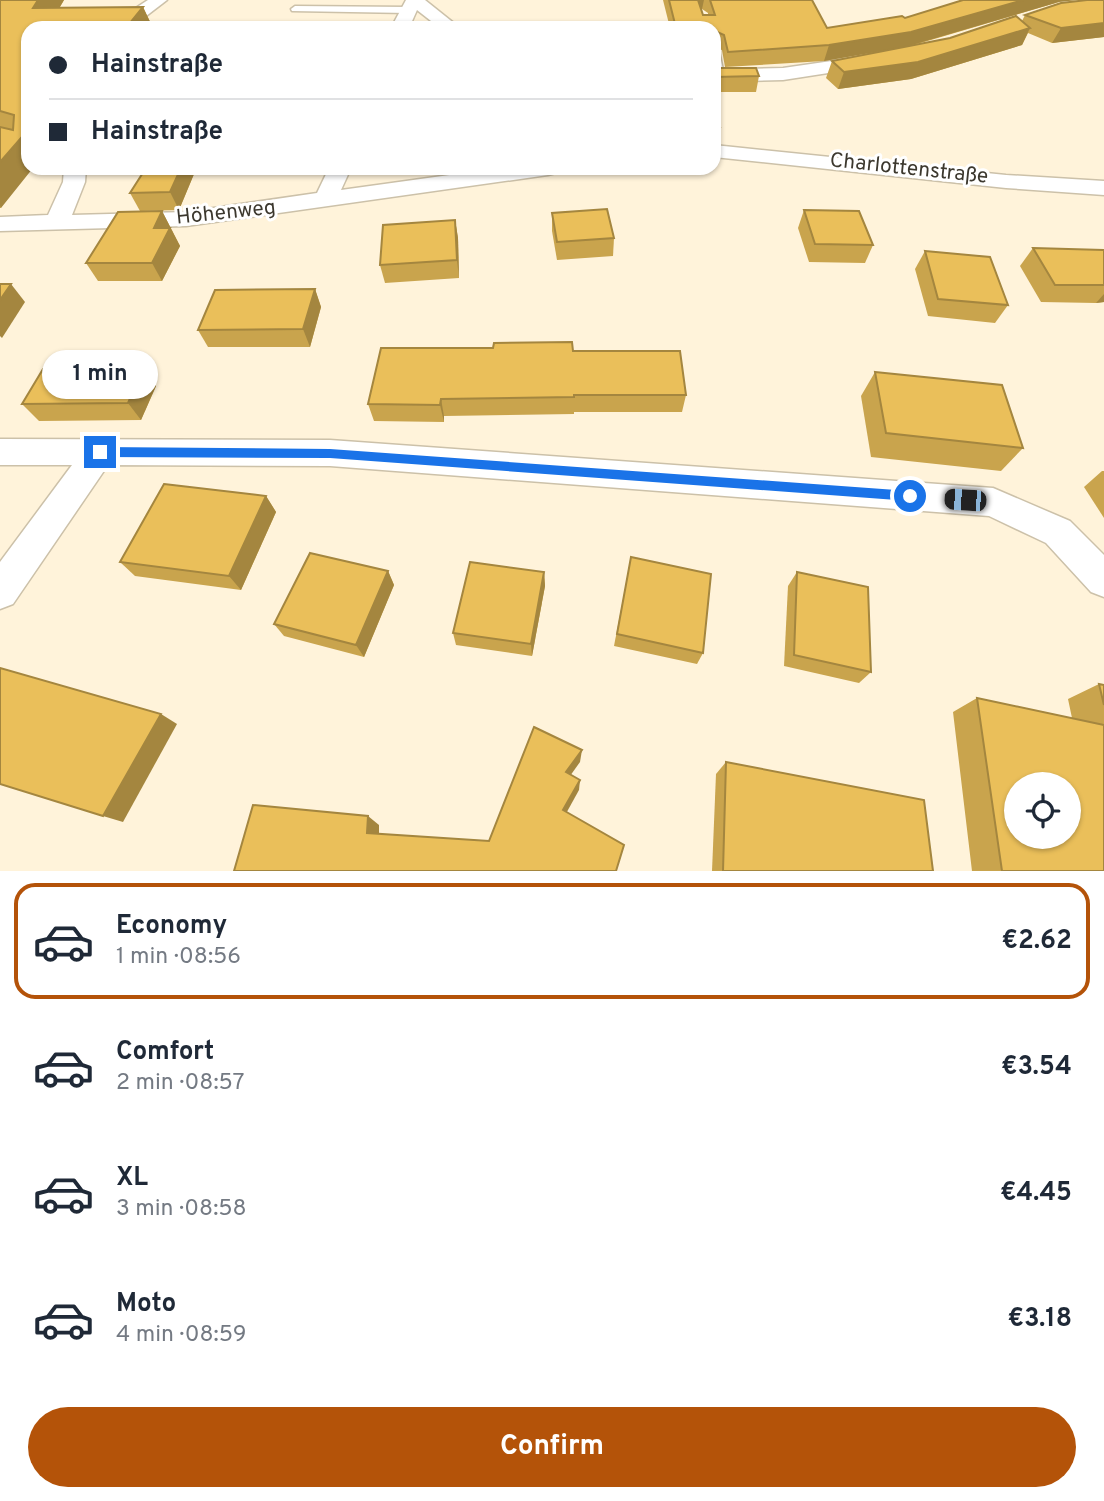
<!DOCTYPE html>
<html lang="en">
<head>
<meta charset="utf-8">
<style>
  body { margin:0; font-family:Overpass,sans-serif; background:#f2f2f3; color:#1f2937; height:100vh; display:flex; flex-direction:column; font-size:26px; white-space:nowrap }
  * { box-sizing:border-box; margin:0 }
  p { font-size:23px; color:#747a83 }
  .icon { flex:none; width:38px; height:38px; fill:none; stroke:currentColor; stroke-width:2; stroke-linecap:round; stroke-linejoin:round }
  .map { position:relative; height:871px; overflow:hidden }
  .side { display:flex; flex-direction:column; background:#fff; flex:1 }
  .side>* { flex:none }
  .guide { position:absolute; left:21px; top:21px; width:700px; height:154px; border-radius:21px; box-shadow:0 2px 5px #0004; display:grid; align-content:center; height:154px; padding:0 28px; background:#fff }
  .fabs { position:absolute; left:1004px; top:772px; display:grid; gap:14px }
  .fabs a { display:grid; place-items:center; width:77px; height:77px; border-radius:50%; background:#fff; box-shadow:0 2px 5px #0004; font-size:35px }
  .end { position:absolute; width:32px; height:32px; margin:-16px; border:9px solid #1a73e8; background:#fff; box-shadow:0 0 0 4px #fff }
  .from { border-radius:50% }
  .bubble { position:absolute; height:49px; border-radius:24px; background:#fff; box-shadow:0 2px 5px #0004; font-size:23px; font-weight:700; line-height:49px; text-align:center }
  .car { position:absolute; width:21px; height:42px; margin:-21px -10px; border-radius:9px; box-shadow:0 0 5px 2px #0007; background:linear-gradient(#222 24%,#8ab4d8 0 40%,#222 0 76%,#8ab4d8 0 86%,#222 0) }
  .guide b { display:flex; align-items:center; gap:24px; height:66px; font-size:26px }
  .guide b+b { border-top:2px solid #e0e1e3 }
  .guide i { width:18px; height:18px; background:#1f2937 }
  ul { padding:12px 0 0; list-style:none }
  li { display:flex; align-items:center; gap:21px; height:116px; margin:0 14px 10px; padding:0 14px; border:4px solid transparent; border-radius:21px }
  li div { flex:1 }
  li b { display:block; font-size:26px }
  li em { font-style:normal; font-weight:700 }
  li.current { border-color:#b45309 }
  li>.icon { width:63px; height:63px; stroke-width:1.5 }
  .cta { display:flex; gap:14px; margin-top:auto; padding:14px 28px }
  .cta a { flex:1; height:80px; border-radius:42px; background:#b45309; color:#fff; font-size:28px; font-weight:700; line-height:80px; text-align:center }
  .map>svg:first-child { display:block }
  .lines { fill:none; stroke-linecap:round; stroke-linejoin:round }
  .service-casing { stroke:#ccc1a9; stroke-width:3 }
  .minor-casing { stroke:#ccc1a9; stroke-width:3 }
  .service { fill:#fff; fill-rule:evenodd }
  .minor { fill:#fff; fill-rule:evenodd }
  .wall { fill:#c9a44d; fill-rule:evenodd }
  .shaded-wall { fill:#a4863f }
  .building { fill:#eabf5a; stroke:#a4863f; stroke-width:2; fill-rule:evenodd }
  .route { fill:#1a73e8 }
  .labels { text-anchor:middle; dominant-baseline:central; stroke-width:6; stroke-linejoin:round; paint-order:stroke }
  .far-street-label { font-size:21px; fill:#3c382e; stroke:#fff }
</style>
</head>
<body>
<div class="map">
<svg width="1104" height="871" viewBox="0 0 1104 871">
  <rect width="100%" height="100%" fill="#fff3da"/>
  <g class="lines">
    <defs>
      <g id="service">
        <polygon points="295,6 408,7 412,10 408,13 292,11 291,9"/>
        <polygon points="714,48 719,51 725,79 717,77 714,66"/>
      </g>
      <g id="minor">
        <polygon points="148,0 167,0 137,23 125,23 122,19 125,15"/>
        <polygon points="406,0 425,0 460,28 440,28 417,10 409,28 391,28"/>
        <polygon points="873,55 882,61 880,65 783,80 714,82 714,70 783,68"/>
        <polygon points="714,145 1006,175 1104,181 1104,195 1006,188 714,157"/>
        <polygon points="64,168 86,168 85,182 72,215 186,212 317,193 329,168 351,168 341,190 500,168 559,168 556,173 548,175 186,226 0,231 0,217 48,215 63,182"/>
        <polygon points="0,439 330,440 993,488 1070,521 1104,555 1104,597 1091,592 1046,543 989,516 330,466 108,465 13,604 0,609 0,562 72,465 0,465"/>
      </g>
    </defs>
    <!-- service casing -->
    <use href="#service" class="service-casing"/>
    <!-- minor casing -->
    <use href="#minor" class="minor-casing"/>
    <!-- service -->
    <use href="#service" class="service"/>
    <!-- minor -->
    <use href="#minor" class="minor"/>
  </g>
  <!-- wall -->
  <g class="wall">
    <polygon points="0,0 64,0 60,7 143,7 153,28 28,28 1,208 0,208"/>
    <path d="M663 0H812L827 28 905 18 1059 2 914 45 950 38 1022 21 1025 15 1104 0V37L1052 43 1028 33 1022 45 911 79 838 89 826 78 832 61 874 52 824 61 725 67 722 50 715 48V68L759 76 756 92H714V28H670ZM702 9 708 13V15H703L701 10Z"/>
    <polygon points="714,108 720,127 716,143 714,143"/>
    <polygon points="146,168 191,168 194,174 179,210 140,211 130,193"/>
    <polygon points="804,210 873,245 865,263 809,262 798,228"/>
    <polygon points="162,211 180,246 162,281 98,281 86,263"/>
    <polygon points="552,213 614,238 613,256 557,260 552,231"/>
    <polygon points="455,220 458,238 459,278 385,283 380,265"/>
    <polygon points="1033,248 1104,250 1104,302 1096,303 1041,302 1020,266"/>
    <polygon points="925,251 1008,305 995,323 928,316 915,269"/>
    <polygon points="315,289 321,307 310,347 208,347 198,330"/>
    <polygon points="573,351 686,395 682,412 574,412 574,414 444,416 444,422 374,421 368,404"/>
    <polygon points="875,372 1023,448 1001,471 871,457 861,396"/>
    <polygon points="156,386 141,420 39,421 22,404"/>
    <polygon points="1102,471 1104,471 1104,518 1084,487"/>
    <polygon points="266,496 276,512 241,590 135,576 120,562"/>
    <polygon points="631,557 703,653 697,664 614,646"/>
    <polygon points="388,571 394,585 364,657 284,636 274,624"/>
    <polygon points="544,572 545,586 532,656 456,645 453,633"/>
    <polygon points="797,572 871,672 859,683 784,666 788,586"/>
    <polygon points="1099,684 1104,685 1104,871 972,871 953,712 977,698 1072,718 1068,699"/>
    <polygon points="726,762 933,871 712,871 716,774"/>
  </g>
  <!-- shaded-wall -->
  <g class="shaded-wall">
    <polygon points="38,0 64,0 47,28 33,8"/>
    <polygon points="698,0 704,0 702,9 696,14"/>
    <polygon points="1023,0 1078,0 1059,2 905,47 824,61 829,45"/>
    <polygon points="143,7 153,28 126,28"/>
    <polygon points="1104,23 1104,37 1052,43 1061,28"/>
    <polygon points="1030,28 1022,45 911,79 838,89 844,72"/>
    <polygon points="28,130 28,168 33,168 1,208 0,206 0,162"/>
    <polygon points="181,168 191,168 194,174 179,210 170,192"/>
    <polygon points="162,211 180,246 162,281 152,263 154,228"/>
    <polygon points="455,220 458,238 459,278 457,260"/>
    <polygon points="11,284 25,302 2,338 0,336 0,300"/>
    <polygon points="315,289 321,307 310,347 303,329"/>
    <polygon points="1104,294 1104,302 1096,303"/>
    <polygon points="144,368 156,386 141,420 128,403"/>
    <polygon points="441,399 444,416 444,422 440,405"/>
    <polygon points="266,496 276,512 241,590 229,576"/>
    <polygon points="388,571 394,585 364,657 356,645"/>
    <polygon points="544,572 545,586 532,656 531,644"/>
    <polygon points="161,714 177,724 123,822 103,816"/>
    <polygon points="582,750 580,762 565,783 566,772"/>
    <polygon points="580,780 579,790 563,819 563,810"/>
    <polygon points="368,816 379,825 379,841 367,833"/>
  </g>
  <!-- building -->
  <g class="building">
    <polygon points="0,0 38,0 33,8 143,7 126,28 28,28 28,130 0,162 0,127 13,130 14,115 0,111"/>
    <polygon points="669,0 698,0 703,15 715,15 710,0 812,0 827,28 902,16 905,18 963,0 1023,0 911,32 829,45 728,52 724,35 715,31 715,68 756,68 759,76 714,77 714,28 676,28"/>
    <polygon points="1087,0 1104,0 1104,23 1061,28 1025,15 1061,3"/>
    <polygon points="1016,16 1030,28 918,62 844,72 832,61 950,38"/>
    <polygon points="714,108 720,127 714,127"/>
    <polygon points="146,168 181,168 170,192 130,193"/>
    <polygon points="607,209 614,238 557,242 552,213"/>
    <polygon points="804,210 859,211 873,245 815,244"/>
    <polygon points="162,211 154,228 170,228 152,263 86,263 118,212"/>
    <polygon points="455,220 457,260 380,265 383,225"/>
    <polygon points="1033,248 1104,250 1104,285 1055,285"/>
    <polygon points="925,251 990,257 1008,305 938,299"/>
    <polygon points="0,284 11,284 0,300"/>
    <polygon points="315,289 303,329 198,330 215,290"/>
    <polygon points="572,342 573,351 680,351 686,395 574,395 574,397 441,399 440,405 368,404 381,348 493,348 494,343"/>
    <polygon points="144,368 128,403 22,404 43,369"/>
    <polygon points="875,372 1002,385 1023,448 886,433"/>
    <polygon points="164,484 266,496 229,576 120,562"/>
    <polygon points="310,553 388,571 356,645 274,624"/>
    <polygon points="631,557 711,574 703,653 617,634"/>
    <polygon points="470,562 544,572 531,644 453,633"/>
    <polygon points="797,572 868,587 871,672 794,655"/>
    <polygon points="0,668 161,714 103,816 0,784"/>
    <polygon points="1099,684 1104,685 1104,705"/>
    <path d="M977 698 1104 725V871H1002ZM1017 784H1069V836H1017Z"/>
    <polygon points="534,727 582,750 566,772 580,780 563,810 624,845 616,871 234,871 253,805 368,816 367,833 489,841"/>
    <polygon points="726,762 924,800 933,871 723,871"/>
  </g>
  <!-- route -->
  <polygon class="route" points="100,447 330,449 910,491 916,496 910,501 330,458 100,457 94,452"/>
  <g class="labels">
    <!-- far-street labels -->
    <g class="far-street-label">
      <text transform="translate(909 169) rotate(6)">Charlottenstraße</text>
      <text transform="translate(226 213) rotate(-6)">Höhenweg</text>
    </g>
  </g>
</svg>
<div class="fabs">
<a><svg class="icon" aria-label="locate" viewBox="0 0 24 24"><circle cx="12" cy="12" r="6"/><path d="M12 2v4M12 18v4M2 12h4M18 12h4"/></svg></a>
</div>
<i class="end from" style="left:910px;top:496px"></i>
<i class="end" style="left:100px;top:452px"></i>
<div class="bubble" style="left:42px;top:350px;width:116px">1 min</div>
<i class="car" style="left:965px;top:500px;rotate:274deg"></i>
<div class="guide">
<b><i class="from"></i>Hainstraße</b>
<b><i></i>Hainstraße</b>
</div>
</div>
<section class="side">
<ul>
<li class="current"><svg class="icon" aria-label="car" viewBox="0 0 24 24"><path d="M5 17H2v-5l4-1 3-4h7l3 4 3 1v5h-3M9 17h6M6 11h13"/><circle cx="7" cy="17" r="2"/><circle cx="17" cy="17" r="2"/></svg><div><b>Economy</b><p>1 min · 08:56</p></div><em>€2.62</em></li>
<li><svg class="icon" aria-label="car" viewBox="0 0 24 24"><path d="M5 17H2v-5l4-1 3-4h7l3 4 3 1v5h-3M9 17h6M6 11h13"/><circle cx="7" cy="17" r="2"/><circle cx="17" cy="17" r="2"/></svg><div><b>Comfort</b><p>2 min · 08:57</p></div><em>€3.54</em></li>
<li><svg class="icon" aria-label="car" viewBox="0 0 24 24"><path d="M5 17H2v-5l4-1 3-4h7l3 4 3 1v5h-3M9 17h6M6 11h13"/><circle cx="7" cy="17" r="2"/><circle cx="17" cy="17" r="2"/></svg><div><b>XL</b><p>3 min · 08:58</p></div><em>€4.45</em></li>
<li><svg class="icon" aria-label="car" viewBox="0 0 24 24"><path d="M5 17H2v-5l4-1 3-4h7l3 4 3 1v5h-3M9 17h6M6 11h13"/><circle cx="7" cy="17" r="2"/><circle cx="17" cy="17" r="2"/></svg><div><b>Moto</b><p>4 min · 08:59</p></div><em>€3.18</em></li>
</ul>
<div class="cta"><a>Confirm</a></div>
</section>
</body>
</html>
